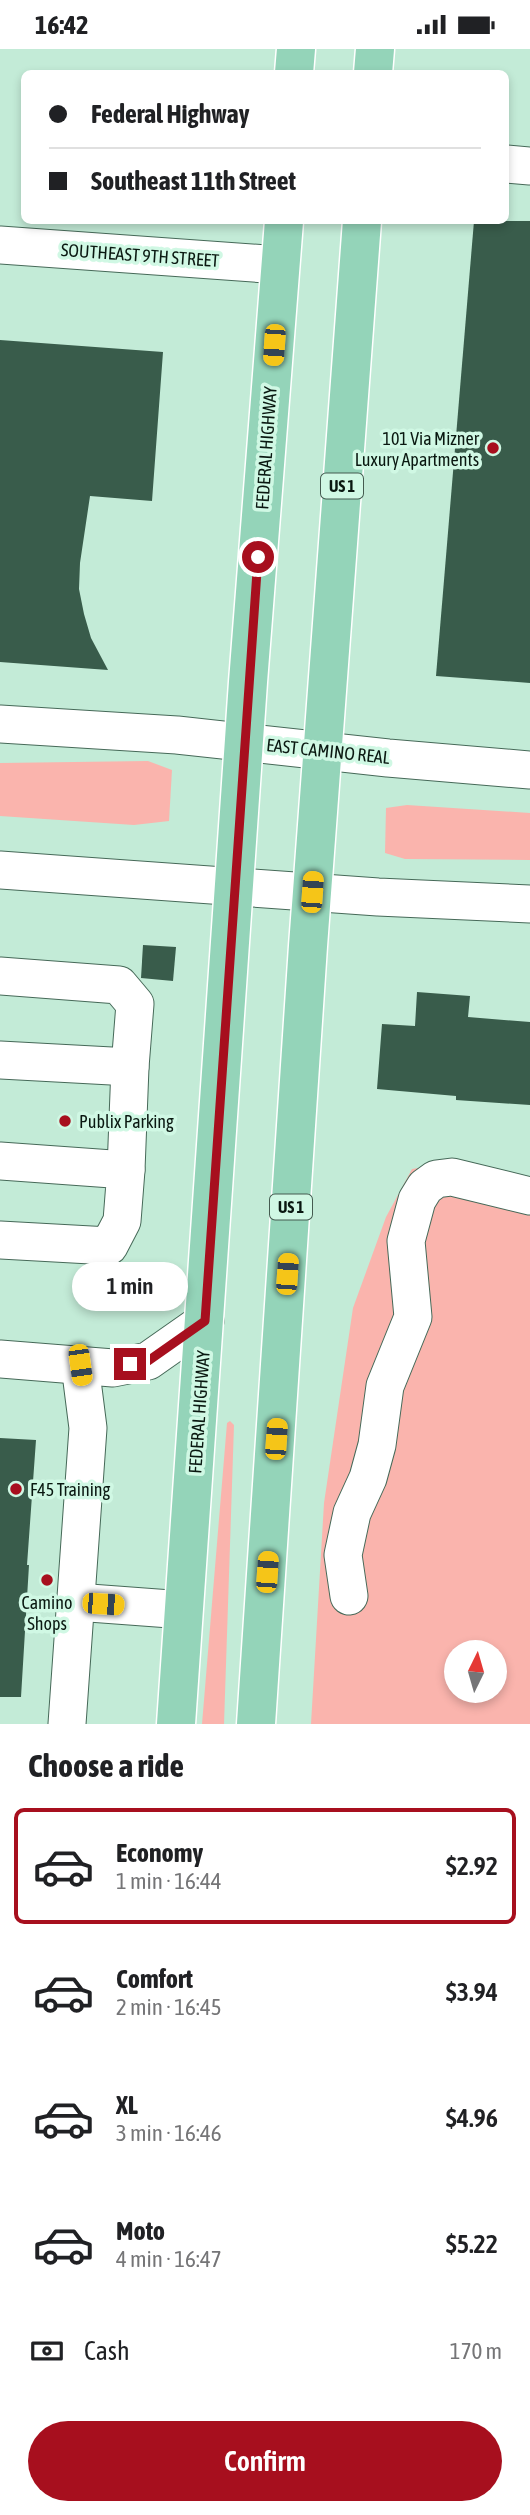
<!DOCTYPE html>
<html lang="en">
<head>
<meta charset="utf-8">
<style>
  body { margin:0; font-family:"Asap Condensed",sans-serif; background:#f6f6f6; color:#202124; height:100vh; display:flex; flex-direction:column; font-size:26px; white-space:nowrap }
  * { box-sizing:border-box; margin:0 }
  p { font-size:23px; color:#757577 }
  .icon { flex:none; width:38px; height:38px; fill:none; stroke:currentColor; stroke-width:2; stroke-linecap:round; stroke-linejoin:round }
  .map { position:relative; height:1675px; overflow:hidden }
  .details { display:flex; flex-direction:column; background:#fff; flex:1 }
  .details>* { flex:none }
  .guide { position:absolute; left:21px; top:21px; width:488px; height:154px; border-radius:10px; box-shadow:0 4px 10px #0003; display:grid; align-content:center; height:154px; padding:0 28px; background:#fff }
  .needle { width:46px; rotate:5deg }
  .tools { position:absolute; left:444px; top:1591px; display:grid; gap:14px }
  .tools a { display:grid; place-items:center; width:63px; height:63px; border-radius:50%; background:#fff; box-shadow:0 4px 10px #0003; font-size:35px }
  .end { position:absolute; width:32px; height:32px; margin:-16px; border:9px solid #a70f1e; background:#fff; box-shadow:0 0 0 4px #fff }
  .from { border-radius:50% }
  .bubble { position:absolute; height:49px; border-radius:24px; background:#fff; box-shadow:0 4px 10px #0003; font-size:23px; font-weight:600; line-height:49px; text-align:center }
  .car { position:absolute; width:21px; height:42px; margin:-21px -10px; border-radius:9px; box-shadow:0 0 5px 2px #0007; background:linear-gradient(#f5c518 24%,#345 0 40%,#f5c518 0 76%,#345 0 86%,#f5c518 0) }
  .guide b { display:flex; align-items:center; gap:24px; height:66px; font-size:26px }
  .guide b+b { border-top:2px solid #e0e0e0 }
  .guide i { width:18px; height:18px; background:#202124 }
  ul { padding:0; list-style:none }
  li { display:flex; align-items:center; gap:21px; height:116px; margin:0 14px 10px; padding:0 14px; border:4px solid transparent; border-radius:10px }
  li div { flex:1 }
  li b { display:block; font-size:26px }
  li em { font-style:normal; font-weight:600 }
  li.active { border-color:#a70f1e }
  li>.icon { width:63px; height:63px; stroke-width:1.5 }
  h2 { padding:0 28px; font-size:32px; line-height:84px }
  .pay { display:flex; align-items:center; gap:18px; height:77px; padding:0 28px; font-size:26px }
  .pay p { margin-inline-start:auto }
  .button { display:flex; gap:14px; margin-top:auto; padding:14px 28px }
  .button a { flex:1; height:80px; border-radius:42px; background:#a70f1e; color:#fff; font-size:28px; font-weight:600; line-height:80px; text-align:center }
  .status { display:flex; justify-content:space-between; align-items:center; height:49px; padding:0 35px; background:#fff; direction:ltr }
  .status svg { height:19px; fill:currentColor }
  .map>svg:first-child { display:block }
  .green { fill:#fab4ad; fill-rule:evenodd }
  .building { fill:#395c4b }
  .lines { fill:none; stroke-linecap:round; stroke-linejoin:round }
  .minor-casing { stroke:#466958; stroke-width:39 }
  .major-casing { stroke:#fff; stroke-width:41 }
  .minor { stroke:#fff; stroke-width:37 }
  .major { stroke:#94d4b9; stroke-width:38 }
  .route { stroke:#a70f1e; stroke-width:9 }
  .poi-dot { fill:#a70f1e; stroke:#d0f8e4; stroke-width:2.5 }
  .labels { text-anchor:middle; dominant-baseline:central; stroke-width:7; stroke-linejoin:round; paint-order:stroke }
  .shield { fill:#d0f8e4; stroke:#455b50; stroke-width:2 }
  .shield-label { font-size:16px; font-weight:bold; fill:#0a1811 }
  .street-label { font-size:18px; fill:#0a1811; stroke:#d0f8e4 }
  .poi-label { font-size:18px; fill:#0a1811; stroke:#d0f8e4; text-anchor:start }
</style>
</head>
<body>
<div class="status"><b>16:42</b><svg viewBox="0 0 49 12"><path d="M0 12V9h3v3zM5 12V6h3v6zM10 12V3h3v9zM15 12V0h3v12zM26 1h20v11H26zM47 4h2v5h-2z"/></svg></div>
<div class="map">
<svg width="530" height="1675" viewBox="0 0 530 1675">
  <rect width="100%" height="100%" fill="#c3ebd7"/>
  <!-- green -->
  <g class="green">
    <polygon points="148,712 172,721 169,772 134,776 0,767 0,714"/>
    <polygon points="407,756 530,764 530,811 405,810 385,804 386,759"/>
    <path d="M448 1114 530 1131V1675H311L324 1454 353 1259 386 1168 412 1120ZM457 1603H495V1642H457Z"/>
    <polygon points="230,1372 234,1376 224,1675 202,1675 227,1374"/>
  </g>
  <!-- building -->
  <g class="building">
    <polygon points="474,172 530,172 530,634 436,627"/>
    <polygon points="0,291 163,303 152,452 90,447 80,514 79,540 84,565 91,589 108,621 0,613"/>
    <polygon points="143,896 176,898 173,932 141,929"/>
    <polygon points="417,943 470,947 468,968 530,973 530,1056 456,1051 456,1047 377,1040 382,975 415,977"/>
    <polygon points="119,1216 153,1218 151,1251 118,1250"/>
    <polygon points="0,1389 36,1391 27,1516 29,1516 21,1648 0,1648"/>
  </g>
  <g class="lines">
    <defs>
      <g id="minor">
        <polyline points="506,115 530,117"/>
        <polyline points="0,196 280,216"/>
        <polyline points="0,675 177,686 388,709 530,721"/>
        <polyline points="0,821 378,848 530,855"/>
        <polyline points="0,927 119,936 135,955 130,1018 0,1011"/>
        <polyline points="0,1112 126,1121 122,1172 109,1197 0,1191"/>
        <polyline points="126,1121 130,1018"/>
        <polyline points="0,1310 113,1319 148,1312 205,1272"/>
        <polyline points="349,1547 343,1506 352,1464 368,1429 377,1396 385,1337 413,1268 406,1192 417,1151 425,1138 436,1130 452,1128 530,1147"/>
        <polyline points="76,1553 184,1561"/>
        <polyline points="67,1675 88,1379 80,1316"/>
      </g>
      <g id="major">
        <polyline points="294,24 296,0"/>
        <polyline points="373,24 375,0"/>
        <polyline points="176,1675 248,633 284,172"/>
        <polyline points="256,1675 308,897 362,172"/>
      </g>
    </defs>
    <!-- minor casing -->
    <use href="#minor" class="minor-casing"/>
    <!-- major casing -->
    <use href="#major" class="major-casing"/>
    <!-- minor -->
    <use href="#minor" class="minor"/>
    <!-- major -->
    <use href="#major" class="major"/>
  </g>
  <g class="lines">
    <!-- route -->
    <polyline class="route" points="130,1315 148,1312 205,1272 258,508"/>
  </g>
  <!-- markers -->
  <g class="poi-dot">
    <circle cx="493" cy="399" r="7"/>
    <circle cx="65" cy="1072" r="7"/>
    <circle cx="16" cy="1440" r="7"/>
    <circle cx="47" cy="1531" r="7"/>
  </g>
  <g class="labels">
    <!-- shield labels -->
    <g class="shield">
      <rect x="321" y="424.5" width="42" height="25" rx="5"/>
      <rect x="270" y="1145.5" width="42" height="25" rx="5"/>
    </g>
    <g class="shield-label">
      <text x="342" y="437">US 1</text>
      <text x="291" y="1158">US 1</text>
    </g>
    <!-- street labels -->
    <g class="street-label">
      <text transform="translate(140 206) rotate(4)">SOUTHEAST 9TH STREET</text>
      <text transform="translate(266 399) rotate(-86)">FEDERAL HIGHWAY</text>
      <text transform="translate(328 702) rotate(6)">EAST CAMINO REAL</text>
      <text transform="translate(199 1363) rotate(-86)">FEDERAL HIGHWAY</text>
    </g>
    <!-- poi labels -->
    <g class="poi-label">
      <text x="479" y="389" text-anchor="end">101 Via Mizner<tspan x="479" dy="21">Luxury Apartments</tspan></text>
      <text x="79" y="1072">Publix Parking</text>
      <text x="30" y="1440">F45 Training</text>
      <text x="47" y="1553" text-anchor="middle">Camino<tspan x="47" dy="21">Shops</tspan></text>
    </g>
  </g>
</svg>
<div class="tools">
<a><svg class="needle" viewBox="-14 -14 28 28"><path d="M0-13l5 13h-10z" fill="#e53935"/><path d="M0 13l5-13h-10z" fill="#757577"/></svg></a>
</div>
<i class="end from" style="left:258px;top:508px"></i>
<i class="end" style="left:130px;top:1315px"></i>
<div class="bubble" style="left:72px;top:1213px;width:116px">1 min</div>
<i class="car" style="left:274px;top:296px;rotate:184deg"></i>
<i class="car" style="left:312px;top:843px;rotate:4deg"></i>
<i class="car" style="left:287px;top:1225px;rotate:4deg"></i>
<i class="car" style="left:80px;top:1316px;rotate:172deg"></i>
<i class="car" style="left:276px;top:1390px;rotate:4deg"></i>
<i class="car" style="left:267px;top:1523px;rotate:4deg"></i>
<i class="car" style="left:103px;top:1555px;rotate:94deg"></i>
<div class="guide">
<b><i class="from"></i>Federal Highway</b>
<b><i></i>Southeast 11th Street</b>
</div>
</div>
<section class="details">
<h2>Choose a ride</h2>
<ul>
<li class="active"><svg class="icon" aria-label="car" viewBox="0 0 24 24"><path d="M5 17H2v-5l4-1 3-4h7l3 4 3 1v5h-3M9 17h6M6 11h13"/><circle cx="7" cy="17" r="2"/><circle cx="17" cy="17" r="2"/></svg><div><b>Economy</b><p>1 min · 16:44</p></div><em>$2.92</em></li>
<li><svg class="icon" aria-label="car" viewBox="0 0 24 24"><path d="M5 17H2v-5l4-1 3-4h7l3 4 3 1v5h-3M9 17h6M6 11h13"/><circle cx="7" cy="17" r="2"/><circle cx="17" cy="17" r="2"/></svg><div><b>Comfort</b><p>2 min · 16:45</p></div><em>$3.94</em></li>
<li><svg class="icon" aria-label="car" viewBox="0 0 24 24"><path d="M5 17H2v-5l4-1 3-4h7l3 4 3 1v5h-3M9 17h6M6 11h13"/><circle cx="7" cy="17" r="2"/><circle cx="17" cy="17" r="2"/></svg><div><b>XL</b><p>3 min · 16:46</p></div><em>$4.96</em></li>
<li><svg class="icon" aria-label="car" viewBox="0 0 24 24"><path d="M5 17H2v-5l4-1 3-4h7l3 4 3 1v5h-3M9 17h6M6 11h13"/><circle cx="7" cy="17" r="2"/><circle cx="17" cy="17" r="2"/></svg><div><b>Moto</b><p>4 min · 16:47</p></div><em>$5.22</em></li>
</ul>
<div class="pay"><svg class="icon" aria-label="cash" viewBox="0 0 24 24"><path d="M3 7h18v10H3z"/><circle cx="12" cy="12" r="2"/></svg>Cash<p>170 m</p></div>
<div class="button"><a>Confirm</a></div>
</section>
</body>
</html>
